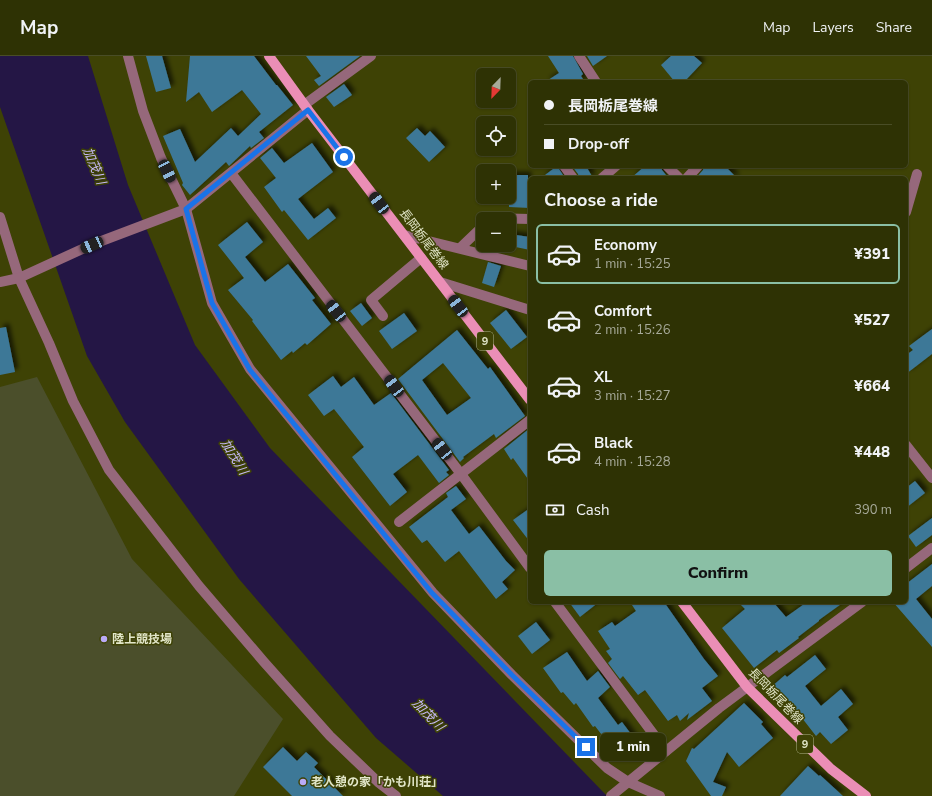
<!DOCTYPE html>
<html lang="en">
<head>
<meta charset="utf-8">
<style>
  body { margin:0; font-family:"Nunito Sans","Noto Sans JP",sans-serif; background:#3a3e13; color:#f1f3f6; height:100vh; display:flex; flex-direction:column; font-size:15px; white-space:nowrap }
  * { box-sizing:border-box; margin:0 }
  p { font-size:13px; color:#a7aa9a }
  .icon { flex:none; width:22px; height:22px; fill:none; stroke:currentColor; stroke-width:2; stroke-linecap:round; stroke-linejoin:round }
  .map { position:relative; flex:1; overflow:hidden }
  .sheet { position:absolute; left:528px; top:120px; width:380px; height:428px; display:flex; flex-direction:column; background:#2e3204; border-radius:6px; box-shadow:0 1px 3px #0004,0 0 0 1px #494d26 }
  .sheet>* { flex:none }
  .top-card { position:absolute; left:528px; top:24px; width:380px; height:88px; border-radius:6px; box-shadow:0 1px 3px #0004,0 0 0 1px #494d26; display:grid; align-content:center; height:88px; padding:0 16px; background:#2e3204 }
  .needle { width:26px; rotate:203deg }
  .tools { position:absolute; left:476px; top:12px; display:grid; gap:8px }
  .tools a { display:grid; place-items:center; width:40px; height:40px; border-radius:6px; background:#2e3204; box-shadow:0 1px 3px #0004,0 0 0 1px #494d26; font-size:20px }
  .end { position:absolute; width:18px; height:18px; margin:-9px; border:5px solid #1a73e8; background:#fff; box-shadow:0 0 0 2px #fff }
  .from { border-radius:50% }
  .bubble { position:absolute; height:28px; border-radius:6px; background:#2e3204; box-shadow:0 1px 3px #0004,0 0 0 1px #494d26; font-size:13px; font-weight:800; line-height:28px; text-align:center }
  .car { position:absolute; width:12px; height:24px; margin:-12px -6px; border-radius:5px; box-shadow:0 0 3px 1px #0007; background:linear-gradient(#222 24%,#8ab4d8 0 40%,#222 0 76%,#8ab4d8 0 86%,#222 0) }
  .top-card b { display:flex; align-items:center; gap:14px; height:38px; font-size:15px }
  .top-card b+b { border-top:1px solid #494d26 }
  .top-card i { width:10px; height:10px; background:#f1f3f6 }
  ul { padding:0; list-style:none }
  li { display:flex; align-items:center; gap:12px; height:60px; margin:0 8px 6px; padding:0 8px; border:2px solid transparent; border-radius:6px }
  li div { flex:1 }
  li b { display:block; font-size:15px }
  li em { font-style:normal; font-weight:800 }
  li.selected { border-color:#8abfa5 }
  li>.icon { width:36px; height:36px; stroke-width:1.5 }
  h2 { padding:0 16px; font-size:18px; line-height:48px }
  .pay { display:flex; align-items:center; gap:10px; height:44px; padding:0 16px; font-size:15px }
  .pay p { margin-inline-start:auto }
  .cta { display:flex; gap:8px; margin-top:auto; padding:8px 16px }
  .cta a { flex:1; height:46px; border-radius:6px; background:#8abfa5; color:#111; font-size:16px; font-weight:800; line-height:46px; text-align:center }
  header { display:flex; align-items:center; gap:24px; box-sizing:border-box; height:56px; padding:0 20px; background:#2e3204; border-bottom:1px solid #494d26 }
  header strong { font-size:19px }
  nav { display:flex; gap:22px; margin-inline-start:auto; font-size:14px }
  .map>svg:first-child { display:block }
  .green { fill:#4b4f2b }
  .water { fill:#241645 }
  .building { fill:#3e7897; fill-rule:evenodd; filter:url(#shadow) }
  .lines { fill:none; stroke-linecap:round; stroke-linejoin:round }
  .minor { stroke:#96687b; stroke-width:10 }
  .major { stroke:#eb8eb6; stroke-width:10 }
  .route { stroke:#1a73e8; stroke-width:5 }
  .poi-dot { fill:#baaaf6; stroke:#3e4205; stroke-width:1.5 }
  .labels { text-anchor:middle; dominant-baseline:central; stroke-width:3; stroke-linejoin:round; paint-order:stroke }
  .shield { fill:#3e4205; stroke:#b1b58e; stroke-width:1 }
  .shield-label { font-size:11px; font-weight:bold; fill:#e2e6c9 }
  .street-label { font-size:12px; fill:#e2e6c9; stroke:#3e4205 }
  .poi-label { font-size:12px; font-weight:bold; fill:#e2e6c9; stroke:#3e4205; text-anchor:start }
  .water-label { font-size:13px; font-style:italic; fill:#c6b9fa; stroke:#3e4205 }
</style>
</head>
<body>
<header>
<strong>Map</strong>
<nav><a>Map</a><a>Layers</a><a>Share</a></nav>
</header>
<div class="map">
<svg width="932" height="740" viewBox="0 0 932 740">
  <defs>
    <filter id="shadow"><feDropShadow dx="3.5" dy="-3.5" stdDeviation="2" flood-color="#0009"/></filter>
  </defs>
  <rect width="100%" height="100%" fill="#3e4205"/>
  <!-- green -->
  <polygon class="green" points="37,321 132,503 283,663 234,740 0,740 0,331"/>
  <!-- water -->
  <polygon class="water" points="0,0 88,0 128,129 195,289 270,392 607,740 443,740 376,682 239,523 125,366 87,300 0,51"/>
  <!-- building -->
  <g class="building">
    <polygon points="146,0 162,0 171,32 156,36"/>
    <polygon points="190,0 254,0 276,29 277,29 293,49 259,76 264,82 251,92 250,90 229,110 226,106 190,139 182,129 183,127 163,80 180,73 195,106 231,72 238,80 261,58 242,34 212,56 199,36 186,46"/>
    <polygon points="306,0 360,0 319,30 314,24 321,20"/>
    <polygon points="548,0 573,0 583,18 581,20 585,26 545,26 559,17"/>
    <polygon points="587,0 607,0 593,10"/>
    <polygon points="671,0 694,0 702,7 684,26 675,26 661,9"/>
    <polygon points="344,28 352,39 334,51 326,41"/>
    <polygon points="417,72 425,80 430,75 445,91 429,106 406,82"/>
    <polygon points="312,87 333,116 298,143 314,163 328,152 336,162 308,184 284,154 282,156 264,131 276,122 260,102 272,92 284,107"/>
    <polygon points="557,110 565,122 541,122"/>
    <polygon points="572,110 586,110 593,122 579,122 578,118"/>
    <polygon points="645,110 661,110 662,114 666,119 663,122 631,122"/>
    <polygon points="704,110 725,110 737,122 696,122 703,114"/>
    <polygon points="509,119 528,119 528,131 530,130 530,152 509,151"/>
    <polygon points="247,166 263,186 245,201 265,226 288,208 315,242 312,244 331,268 307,289 305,287 293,297 292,295 281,304 252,265 253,264 228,234 244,222 218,189"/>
    <polygon points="509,178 530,181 530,194 506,189 509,189"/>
    <polygon points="488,206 501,210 494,231 482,227"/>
    <polygon points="361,247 372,262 362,270 350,255"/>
    <polygon points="506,254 527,281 511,293 490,267"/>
    <polygon points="404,257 417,275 392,293 379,275"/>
    <polygon points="6,271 15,316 0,319 0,272"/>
    <polygon points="932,273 932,298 906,318 906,299 913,294 909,290"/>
    <path d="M457 274 488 313 490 311 525 360 496 382 494 378 463 401 464 402 460 406 398 323ZM443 307 471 342 447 359 422 324Z"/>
    <polygon points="333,320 341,331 354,321 374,349 391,337 449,414 446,416 449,419 439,427 418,399 393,418 407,436 390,450 352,401 364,391 334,353 324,360 308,339"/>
    <polygon points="530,372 530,426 513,402 511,404 504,393"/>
    <polygon points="915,425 925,437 906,452 906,432"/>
    <polygon points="456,430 466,443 451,454 469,478 479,470 506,505 515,514 502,526 508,533 496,543 459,495 445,506 427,484 422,487 409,471 448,441 446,437"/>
    <polygon points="530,452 530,486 513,464"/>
    <polygon points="932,462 932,479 916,491 908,480"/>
    <polygon points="932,508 932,530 916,543 932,563 932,591 893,546 906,546 906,528"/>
    <polygon points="569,546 599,546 580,561"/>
    <polygon points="630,546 664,546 704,603 718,620 702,632 712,645 687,664 689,657 680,665 677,659 668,665 645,634 638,639 623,620 620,623 608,607 612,603 606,595 610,593 598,575 612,566 615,570 636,555"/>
    <polygon points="738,546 773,546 786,561 807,546 844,546 819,564 819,565 798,581 799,582 779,597 777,594 754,612 722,572 745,553"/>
    <polygon points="536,566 550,584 532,598 518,580"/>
    <polygon points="567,596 587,625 598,615 610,631 598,642 618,669 622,666 637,686 618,700 595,670 593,671 576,647 574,649 563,636 561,637 543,612"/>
    <polygon points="815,599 826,613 805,630 821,650 841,633 853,648 838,661 848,674 831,688 820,676 816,680 788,644 783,648 770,632 785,619 787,621"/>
    <polygon points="744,647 763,666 761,668 773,682 739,711 727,696 713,726 726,731 722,740 711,740 686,705 692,692 694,693"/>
    <polygon points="283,691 297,705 306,696 318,707 314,711 343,740 292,740 263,711"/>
    <polygon points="808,710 819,720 820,719 843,740 780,740"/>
  </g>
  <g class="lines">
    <!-- minor -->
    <g class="minor">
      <polyline points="128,0 143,55 161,102 186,153 212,247 250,313 433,537 512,619 607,712 628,726 660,740"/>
      <polyline points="579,0 596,26"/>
      <polyline points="304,49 371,0"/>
      <polyline points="564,110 573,122"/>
      <polyline points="667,110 679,122"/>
      <polyline points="231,117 461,418 530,512"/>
      <polyline points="602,122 616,110"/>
      <polyline points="687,122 698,110"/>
      <polyline points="906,156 917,118"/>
      <polyline points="0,161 19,222 49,287 73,345 109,414 199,530 264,606 330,680 378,726 396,740"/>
      <polyline points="490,163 491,162 530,163"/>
      <polyline points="404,179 530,210"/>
      <polyline points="460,192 483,170"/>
      <polyline points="0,226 19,222 91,189 186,153 308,54"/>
      <polyline points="440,226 530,254"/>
      <polyline points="383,260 371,244 421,202"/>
      <polyline points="906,389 932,422"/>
      <polyline points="399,466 530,364"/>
      <polyline points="906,512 932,492"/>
      <polyline points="555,546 666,695"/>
      <polyline points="611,740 719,652 862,546"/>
    </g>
    <!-- major -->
    <g class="major">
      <polyline points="269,0 308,54 530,344"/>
      <polyline points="682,546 747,631 831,713 866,740"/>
    </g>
  </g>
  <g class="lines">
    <!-- route -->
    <polyline class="route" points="344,101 308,54 186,153 212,247 250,314 432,537 512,619 586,691"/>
  </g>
  <!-- markers -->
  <g class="poi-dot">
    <circle cx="104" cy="583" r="4"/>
    <circle cx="303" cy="726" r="4"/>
  </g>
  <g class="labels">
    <!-- shield labels -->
    <g class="shield">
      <rect x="477" y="276" width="16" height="18" rx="3"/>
      <rect x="797" y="679" width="16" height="18" rx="3"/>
    </g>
    <g class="shield-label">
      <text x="485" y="285">9</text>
      <text x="805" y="688">9</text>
    </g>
    <!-- street labels -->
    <g class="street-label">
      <text transform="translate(424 183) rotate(53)">長岡栃尾巻線</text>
      <text transform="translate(776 640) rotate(46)">長岡栃尾巻線</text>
    </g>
    <!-- poi labels -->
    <g class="poi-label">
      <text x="112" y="583">陸上競技場</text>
      <text x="311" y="726">老人憩の家「かも川荘」</text>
    </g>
    <!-- water labels -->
    <g class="water-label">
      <text transform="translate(94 110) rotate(67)">加茂川</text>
      <text transform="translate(234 401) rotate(58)">加茂川</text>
      <text transform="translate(428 659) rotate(46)">加茂川</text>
    </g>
  </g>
</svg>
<div class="tools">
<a><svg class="needle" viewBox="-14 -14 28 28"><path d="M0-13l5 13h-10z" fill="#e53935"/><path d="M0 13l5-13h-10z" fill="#a7aa9a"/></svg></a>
<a><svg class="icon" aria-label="locate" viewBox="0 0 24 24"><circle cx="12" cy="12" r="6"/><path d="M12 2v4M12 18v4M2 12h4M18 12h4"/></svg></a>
<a>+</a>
<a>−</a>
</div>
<i class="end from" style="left:344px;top:101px"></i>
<i class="end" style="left:586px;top:691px"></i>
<div class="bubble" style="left:600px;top:677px;width:66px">1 min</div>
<i class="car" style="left:167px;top:115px;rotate:154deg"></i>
<i class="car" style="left:379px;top:147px;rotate:323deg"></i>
<i class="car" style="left:92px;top:189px;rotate:246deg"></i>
<i class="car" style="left:458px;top:250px;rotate:323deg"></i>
<i class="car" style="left:336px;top:255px;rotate:322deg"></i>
<i class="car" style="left:394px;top:330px;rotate:323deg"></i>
<i class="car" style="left:442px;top:393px;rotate:322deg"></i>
<div class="top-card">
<b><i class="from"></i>長岡栃尾巻線</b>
<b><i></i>Drop-off</b>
</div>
<section class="sheet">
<h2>Choose a ride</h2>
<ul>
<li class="selected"><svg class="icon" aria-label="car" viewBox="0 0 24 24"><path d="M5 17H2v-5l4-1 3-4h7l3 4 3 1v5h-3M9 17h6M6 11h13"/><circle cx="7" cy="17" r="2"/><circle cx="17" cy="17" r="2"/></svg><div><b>Economy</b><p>1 min · 15:25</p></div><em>¥391</em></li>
<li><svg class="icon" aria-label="car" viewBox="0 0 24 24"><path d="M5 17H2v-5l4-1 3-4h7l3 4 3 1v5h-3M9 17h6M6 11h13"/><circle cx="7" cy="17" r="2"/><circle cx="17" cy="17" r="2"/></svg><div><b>Comfort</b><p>2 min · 15:26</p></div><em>¥527</em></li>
<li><svg class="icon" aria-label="car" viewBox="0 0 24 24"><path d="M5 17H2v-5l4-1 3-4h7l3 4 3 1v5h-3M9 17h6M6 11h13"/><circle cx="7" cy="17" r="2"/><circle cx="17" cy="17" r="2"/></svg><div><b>XL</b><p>3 min · 15:27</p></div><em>¥664</em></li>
<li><svg class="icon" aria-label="car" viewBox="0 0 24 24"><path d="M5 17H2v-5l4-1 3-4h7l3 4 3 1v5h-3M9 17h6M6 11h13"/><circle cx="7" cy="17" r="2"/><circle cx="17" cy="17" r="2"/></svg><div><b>Black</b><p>4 min · 15:28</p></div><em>¥448</em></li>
</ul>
<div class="pay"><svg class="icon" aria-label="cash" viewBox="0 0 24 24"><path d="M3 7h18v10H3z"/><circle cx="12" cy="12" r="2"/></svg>Cash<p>390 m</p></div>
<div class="cta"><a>Confirm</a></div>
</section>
</div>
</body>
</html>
